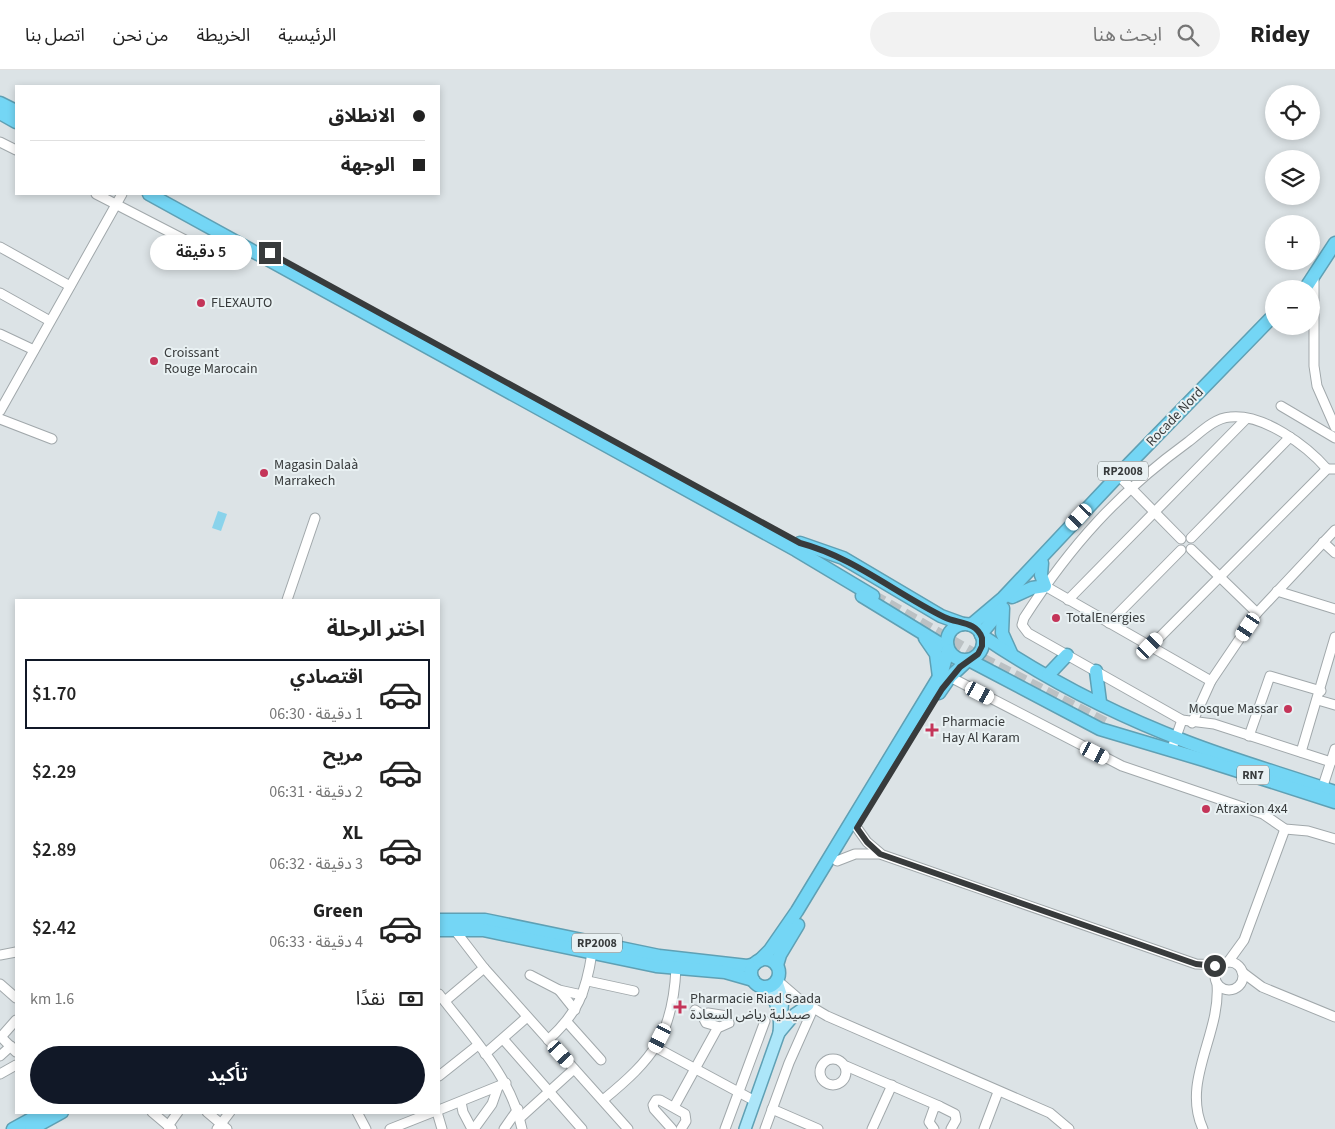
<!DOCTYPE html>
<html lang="ar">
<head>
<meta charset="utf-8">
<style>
  body { margin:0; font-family:"Source Sans 3","Noto Sans Arabic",sans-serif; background:#f2f2f2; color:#222; direction:rtl; height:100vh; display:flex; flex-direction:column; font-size:19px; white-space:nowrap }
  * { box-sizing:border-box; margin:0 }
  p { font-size:16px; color:#767676 }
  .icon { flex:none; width:28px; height:28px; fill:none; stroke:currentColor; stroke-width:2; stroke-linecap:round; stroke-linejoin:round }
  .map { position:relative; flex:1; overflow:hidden; direction:ltr }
  .sheet { position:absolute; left:15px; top:529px; width:425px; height:515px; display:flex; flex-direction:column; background:#fff; border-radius:0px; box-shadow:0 2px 8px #0003; direction:rtl }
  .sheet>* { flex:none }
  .banner { position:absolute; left:15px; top:15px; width:425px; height:110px; border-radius:0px; box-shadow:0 2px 8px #0003; direction:rtl; display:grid; align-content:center; height:110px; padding:0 15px; background:#fff }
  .buttons { position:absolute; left:1265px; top:15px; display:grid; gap:10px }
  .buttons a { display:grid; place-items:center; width:55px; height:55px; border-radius:50%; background:#fff; box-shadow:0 2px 8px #0003; font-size:25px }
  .end { position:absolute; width:22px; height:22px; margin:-11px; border:6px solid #383b3c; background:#fff; box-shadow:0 0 0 2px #fff }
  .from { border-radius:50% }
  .bubble { position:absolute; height:35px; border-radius:18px; background:#fff; box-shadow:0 2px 8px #0003; font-size:16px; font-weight:600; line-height:35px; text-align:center; direction:rtl }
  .car { position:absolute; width:15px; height:30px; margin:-15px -8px; border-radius:6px; box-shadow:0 0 4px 1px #0007; background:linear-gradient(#fff 24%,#345 0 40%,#fff 0 76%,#345 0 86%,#fff 0) }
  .banner b { display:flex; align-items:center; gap:18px; height:48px; font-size:19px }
  .banner b+b { border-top:1px solid #e0e0e0 }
  .banner i { width:12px; height:12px; background:#222 }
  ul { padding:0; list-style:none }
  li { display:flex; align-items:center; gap:15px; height:70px; margin:0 10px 8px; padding:0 5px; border:2px solid transparent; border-radius:0px }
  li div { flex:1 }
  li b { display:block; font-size:19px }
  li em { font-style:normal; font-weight:600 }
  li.active { border-color:#111827 }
  li>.icon { width:45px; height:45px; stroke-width:1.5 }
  h2 { padding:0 15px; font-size:22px; line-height:60px }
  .pay { display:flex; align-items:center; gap:12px; height:55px; padding:0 15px; font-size:19px }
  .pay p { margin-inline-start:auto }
  .button { display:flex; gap:10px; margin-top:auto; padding:10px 15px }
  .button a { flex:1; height:58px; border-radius:30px; background:#111827; color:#fff; font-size:20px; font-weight:600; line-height:58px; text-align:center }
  header { display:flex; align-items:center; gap:30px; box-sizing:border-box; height:70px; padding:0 25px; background:#fff; border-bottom:1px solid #e0e0e0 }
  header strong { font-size:24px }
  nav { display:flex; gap:28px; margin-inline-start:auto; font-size:18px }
  .search { width:350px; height:45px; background:#f2f2f2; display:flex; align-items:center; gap:12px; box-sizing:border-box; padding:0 18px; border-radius:28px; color:#767676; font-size:19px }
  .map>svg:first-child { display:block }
  .green { fill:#8ad3eb }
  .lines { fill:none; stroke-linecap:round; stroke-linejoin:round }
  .highway-tunnel { stroke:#bbc1c4; stroke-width:12; stroke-dasharray:12 6; stroke-linecap:butt }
  .minor-casing { stroke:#a1a8ab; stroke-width:11 }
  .major-casing { stroke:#5fa0b4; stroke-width:14 }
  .highway-casing { stroke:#5fa0b4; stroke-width:15 }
  .minor { stroke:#fff; stroke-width:9 }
  .major { stroke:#ace6f9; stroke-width:11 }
  .highway { stroke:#74d6f5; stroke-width:12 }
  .route { stroke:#383b3c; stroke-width:6 }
  .poi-dot { fill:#c43559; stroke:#e9f1f3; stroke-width:2 }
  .labels { text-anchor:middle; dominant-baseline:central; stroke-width:4; stroke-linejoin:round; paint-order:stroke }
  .shield { fill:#e9f1f3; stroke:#6d7273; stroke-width:1 }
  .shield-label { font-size:12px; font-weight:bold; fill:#383b3c }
  .poi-label { font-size:14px; fill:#383b3c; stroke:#e9f1f3; text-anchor:start }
  .street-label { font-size:14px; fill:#383b3c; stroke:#e9f1f3 }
</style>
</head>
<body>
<header>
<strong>Ridey</strong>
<div class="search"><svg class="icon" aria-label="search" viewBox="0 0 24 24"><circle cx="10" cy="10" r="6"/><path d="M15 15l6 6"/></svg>ابحث هنا</div>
<nav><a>الرئيسية</a><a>الخريطة</a><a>من نحن</a><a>اتصل بنا</a></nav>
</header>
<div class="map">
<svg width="1335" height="1059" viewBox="0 0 1335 1059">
  <rect width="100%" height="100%" fill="#dce3e6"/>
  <!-- green -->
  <polygon class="green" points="218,441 227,444 221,461 212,458"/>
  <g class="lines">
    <!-- highway-tunnel -->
    <polyline class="highway-tunnel" points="873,526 984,590 1105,653"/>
    <defs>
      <g id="minor">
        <polyline points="0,72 16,80"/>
        <polyline points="96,124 189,172 210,174 226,166"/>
        <polyline points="0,177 70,216"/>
        <polyline points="1314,207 1314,296 1317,316 1335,357"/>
        <polyline points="0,223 50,251"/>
        <polyline points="0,264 34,280"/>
        <polyline points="1281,336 1335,368"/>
        <polyline points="0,341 122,124"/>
        <polyline points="0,349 52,369"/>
        <path d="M1327 399C1307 376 1263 343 1230 347 1214 348 1200 363 1188 372 1118 423 1071 475 1024 548L1022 555 1028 563 1182 650 1214 654 1331 692"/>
        <polyline points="1122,409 1181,469"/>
        <polyline points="1191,468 1290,367"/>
        <polyline points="1323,472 1335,483"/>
        <polyline points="1191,479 1257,543"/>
        <polyline points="1045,516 1211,611"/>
        <polyline points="1277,521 1335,539"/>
        <polyline points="287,530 315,448"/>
        <polyline points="1068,530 1246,349"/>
        <polyline points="1109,553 1181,480"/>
        <polyline points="1150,577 1327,399 1335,399"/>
        <polyline points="950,607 1122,696 1263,744 1285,759 1308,761 1335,769"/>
        <polyline points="1318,630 1335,635"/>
        <polyline points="1192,653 1211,611 1257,543 1335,460"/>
        <polyline points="1249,666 1270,606 1321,621"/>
        <polyline points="1171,681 1182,650"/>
        <polyline points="1301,682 1335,567"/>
        <polyline points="1321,722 1335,679"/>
        <polyline points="857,758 867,772 880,783"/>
        <polyline points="837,791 855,784 880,784 1196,894 1221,895"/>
        <polyline points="454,859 484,898 628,1059"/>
        <polyline points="0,885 16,882"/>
        <polyline points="1228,892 1244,870 1285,759"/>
        <circle cx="1229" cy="906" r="14"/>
        <polyline points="1242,902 1262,917 1335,947"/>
        <polyline points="530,905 559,920 582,925"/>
        <polyline points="588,911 634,921"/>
        <polyline points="778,911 800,930 827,946 1050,1043 1069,1059"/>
        <polyline points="0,914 16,928"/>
        <polyline points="559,920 575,940"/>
        <path d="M439 924C471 966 511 1006 522 1059"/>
        <polyline points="445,931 484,898"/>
        <polyline points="695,940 704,946"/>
        <polygon points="708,943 727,946 729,953 720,957 706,953 703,947"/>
        <polyline points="567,952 601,990"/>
        <polyline points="0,966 16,982"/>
        <polyline points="1,967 16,950"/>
        <polyline points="503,969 582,1059"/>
        <path d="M548 970C578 943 586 922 592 883"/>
        <polyline points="655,977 755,1031"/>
        <polyline points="485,984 527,947"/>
        <polyline points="0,986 11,976"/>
        <circle cx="833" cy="1002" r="13"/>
        <polyline points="846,996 939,1036"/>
        <polyline points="0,1004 16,995"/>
        <polyline points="439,1006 478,975"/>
        <path d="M603 1030C653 989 673 965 676 898"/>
        <polyline points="461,1032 463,1042 472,1059"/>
        <polyline points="674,1037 718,957"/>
        <polyline points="772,1039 818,1059"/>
        <polyline points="439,1040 506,1013"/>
        <polyline points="152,1042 172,1059"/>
        <polyline points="207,1042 227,1059"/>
        <polyline points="357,1042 366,1059"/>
        <polyline points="437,1042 442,1059"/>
        <polyline points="520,1048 574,999"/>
        <polyline points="168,1056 178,1042"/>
        <polyline points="217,1059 230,1042"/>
        <polyline points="390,1059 433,1042"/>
        <polyline points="474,1059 492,1034 498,1017"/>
        <polyline points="504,1059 518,1039"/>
        <polyline points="672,1059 654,1039 653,1035 656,1030 660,1030 685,1044 686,1051 681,1059"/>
        <polyline points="725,1059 765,951"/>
        <polyline points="765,1059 789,993 813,939"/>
        <polyline points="872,1059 892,1015"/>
        <polyline points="934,1059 929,1052 934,1038 939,1036 955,1044 956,1050 951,1059"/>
        <polyline points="984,1059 998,1022"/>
        <path d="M1203 1059C1181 1011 1221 964 1217 914"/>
      </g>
      <g id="major">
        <polyline points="777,912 783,930 781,947"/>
        <polyline points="779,963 795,944 808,935"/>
        <path d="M745 1059 779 963C781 946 777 929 764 917"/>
      </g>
      <g id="highway">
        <polyline points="0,33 16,41"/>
        <polyline points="0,43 16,52"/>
        <polyline points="149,124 796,480 873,526"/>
        <polyline points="1305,219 1335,173"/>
        <polyline points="800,473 843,488 941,546 963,554"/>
        <polyline points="862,526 947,578"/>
        <polyline points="1012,527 1032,518 1045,516 1041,505 1042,493"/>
        <polyline points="1003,538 1002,563 1011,583"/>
        <circle cx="965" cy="572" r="18"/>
        <polyline points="971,555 1003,528 1130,393 1274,245"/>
        <polyline points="981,564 1002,539"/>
        <path d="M981 565C1044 608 1116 645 1187 672 1236 691 1286 705 1335 722"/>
        <polyline points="925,568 936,584 939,607"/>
        <polyline points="969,590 1100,659 1204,690 1335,732"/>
        <polyline points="1096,601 1100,632"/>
        <polyline points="1048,605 1067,585"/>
        <polyline points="939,623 950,607 967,591"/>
        <polyline points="439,850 485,850 659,886 747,896 755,894"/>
        <polyline points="439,860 483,860 656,896 725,902 753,910"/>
        <circle cx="765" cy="903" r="14"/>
        <polyline points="759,891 770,880 797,841 942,602 948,580"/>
        <polyline points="777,895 780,885 798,855"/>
        <polyline points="13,1059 44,1042"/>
        <polyline points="31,1059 62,1042"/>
      </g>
    </defs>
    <!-- minor casing -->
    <use href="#minor" class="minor-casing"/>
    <!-- major casing -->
    <use href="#major" class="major-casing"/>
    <!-- highway casing -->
    <use href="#highway" class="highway-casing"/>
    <!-- minor -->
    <use href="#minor" class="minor"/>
    <!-- major -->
    <use href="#major" class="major"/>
    <!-- highway -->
    <use href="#highway" class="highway"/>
  </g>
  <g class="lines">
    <!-- route -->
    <path class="route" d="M270 183 800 473C853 487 895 523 944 547 958 554 976 551 982 568V576L978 584 960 597 942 619 857 758 867 772 880 784 1196 894 1215 896"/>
  </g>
  <!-- markers -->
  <g class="poi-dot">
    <circle cx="201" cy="233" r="5"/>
    <circle cx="154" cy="291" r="5"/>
    <circle cx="264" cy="403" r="5"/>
    <circle cx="1056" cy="548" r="5"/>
    <circle cx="1288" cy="639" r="5"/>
    <path d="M929.5 652.5h5v5h5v5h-5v5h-5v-5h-5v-5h5z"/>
    <circle cx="1206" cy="739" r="5"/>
    <path d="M677.5 929.5h5v5h5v5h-5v5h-5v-5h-5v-5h5z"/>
  </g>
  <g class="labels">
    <!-- shield labels -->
    <g class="shield">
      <rect x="1098" y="391.5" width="50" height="19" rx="4"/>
      <rect x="1237" y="695.5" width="32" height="19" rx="4"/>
      <rect x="572" y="863.5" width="50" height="19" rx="4"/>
    </g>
    <g class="shield-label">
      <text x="1123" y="401">RP2008</text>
      <text x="1253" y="705">RN7</text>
      <text x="597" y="873">RP2008</text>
    </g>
    <!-- poi labels -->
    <g class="poi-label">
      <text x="211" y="233">FLEXAUTO</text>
      <text x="164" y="283">Croissant<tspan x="164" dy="16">Rouge Marocain</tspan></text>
      <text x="274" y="395">Magasin Dalaà<tspan x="274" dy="16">Marrakech</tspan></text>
      <text x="1066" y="548">TotalEnergies</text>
      <text x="1278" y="639" text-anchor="end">Mosque Massar</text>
      <text x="942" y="652">Pharmacie<tspan x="942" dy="16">Hay Al Karam</tspan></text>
      <text x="1216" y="739">Atraxion 4x4</text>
      <text x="690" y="929">Pharmacie Riad Saada<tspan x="690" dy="16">صيدلية رياض السعادة</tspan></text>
    </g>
    <!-- street labels -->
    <g class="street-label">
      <text transform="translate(1175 347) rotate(-46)">Rocade Nord</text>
    </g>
  </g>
</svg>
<div class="buttons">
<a><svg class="icon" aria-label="locate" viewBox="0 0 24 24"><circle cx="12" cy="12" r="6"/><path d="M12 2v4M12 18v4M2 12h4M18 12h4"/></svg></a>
<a><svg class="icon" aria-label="layers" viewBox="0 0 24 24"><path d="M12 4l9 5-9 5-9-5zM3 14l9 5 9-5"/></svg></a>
<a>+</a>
<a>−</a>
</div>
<i class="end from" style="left:1215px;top:896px"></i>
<i class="end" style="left:270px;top:183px"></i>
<div class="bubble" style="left:150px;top:165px;width:102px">5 دقيقة</div>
<i class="car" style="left:1079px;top:447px;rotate:223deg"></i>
<i class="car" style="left:1248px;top:557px;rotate:214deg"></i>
<i class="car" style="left:1150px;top:576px;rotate:44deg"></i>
<i class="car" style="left:980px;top:623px;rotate:118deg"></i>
<i class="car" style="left:1095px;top:683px;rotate:117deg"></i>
<i class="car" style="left:660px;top:968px;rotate:207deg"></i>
<i class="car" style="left:561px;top:984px;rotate:138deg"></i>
<div class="banner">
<b><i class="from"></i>الانطلاق</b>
<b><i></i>الوجهة</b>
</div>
<section class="sheet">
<h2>اختر الرحلة</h2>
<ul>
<li class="active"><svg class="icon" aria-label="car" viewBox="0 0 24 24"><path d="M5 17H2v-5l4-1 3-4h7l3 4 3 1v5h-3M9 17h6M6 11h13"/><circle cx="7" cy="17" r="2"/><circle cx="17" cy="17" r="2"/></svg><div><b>اقتصادي</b><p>1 دقيقة · 06:30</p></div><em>$1.70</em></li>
<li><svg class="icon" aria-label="car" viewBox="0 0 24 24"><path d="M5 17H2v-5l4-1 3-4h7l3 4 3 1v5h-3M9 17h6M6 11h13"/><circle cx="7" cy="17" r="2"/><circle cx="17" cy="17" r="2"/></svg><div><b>مريح</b><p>2 دقيقة · 06:31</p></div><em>$2.29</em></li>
<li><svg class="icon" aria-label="car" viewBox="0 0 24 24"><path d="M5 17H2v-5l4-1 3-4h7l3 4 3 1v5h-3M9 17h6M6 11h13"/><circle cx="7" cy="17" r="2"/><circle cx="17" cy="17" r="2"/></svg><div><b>XL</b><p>3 دقيقة · 06:32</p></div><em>$2.89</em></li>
<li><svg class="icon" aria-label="car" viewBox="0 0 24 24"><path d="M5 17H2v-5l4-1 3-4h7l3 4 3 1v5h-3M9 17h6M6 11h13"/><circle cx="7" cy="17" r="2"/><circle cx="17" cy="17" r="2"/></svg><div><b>Green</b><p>4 دقيقة · 06:33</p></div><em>$2.42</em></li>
</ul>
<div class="pay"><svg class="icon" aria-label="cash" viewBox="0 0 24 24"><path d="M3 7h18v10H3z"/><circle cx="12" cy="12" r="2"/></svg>نقدًا<p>1.6 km</p></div>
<div class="button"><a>تأكيد</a></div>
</section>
</div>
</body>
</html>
